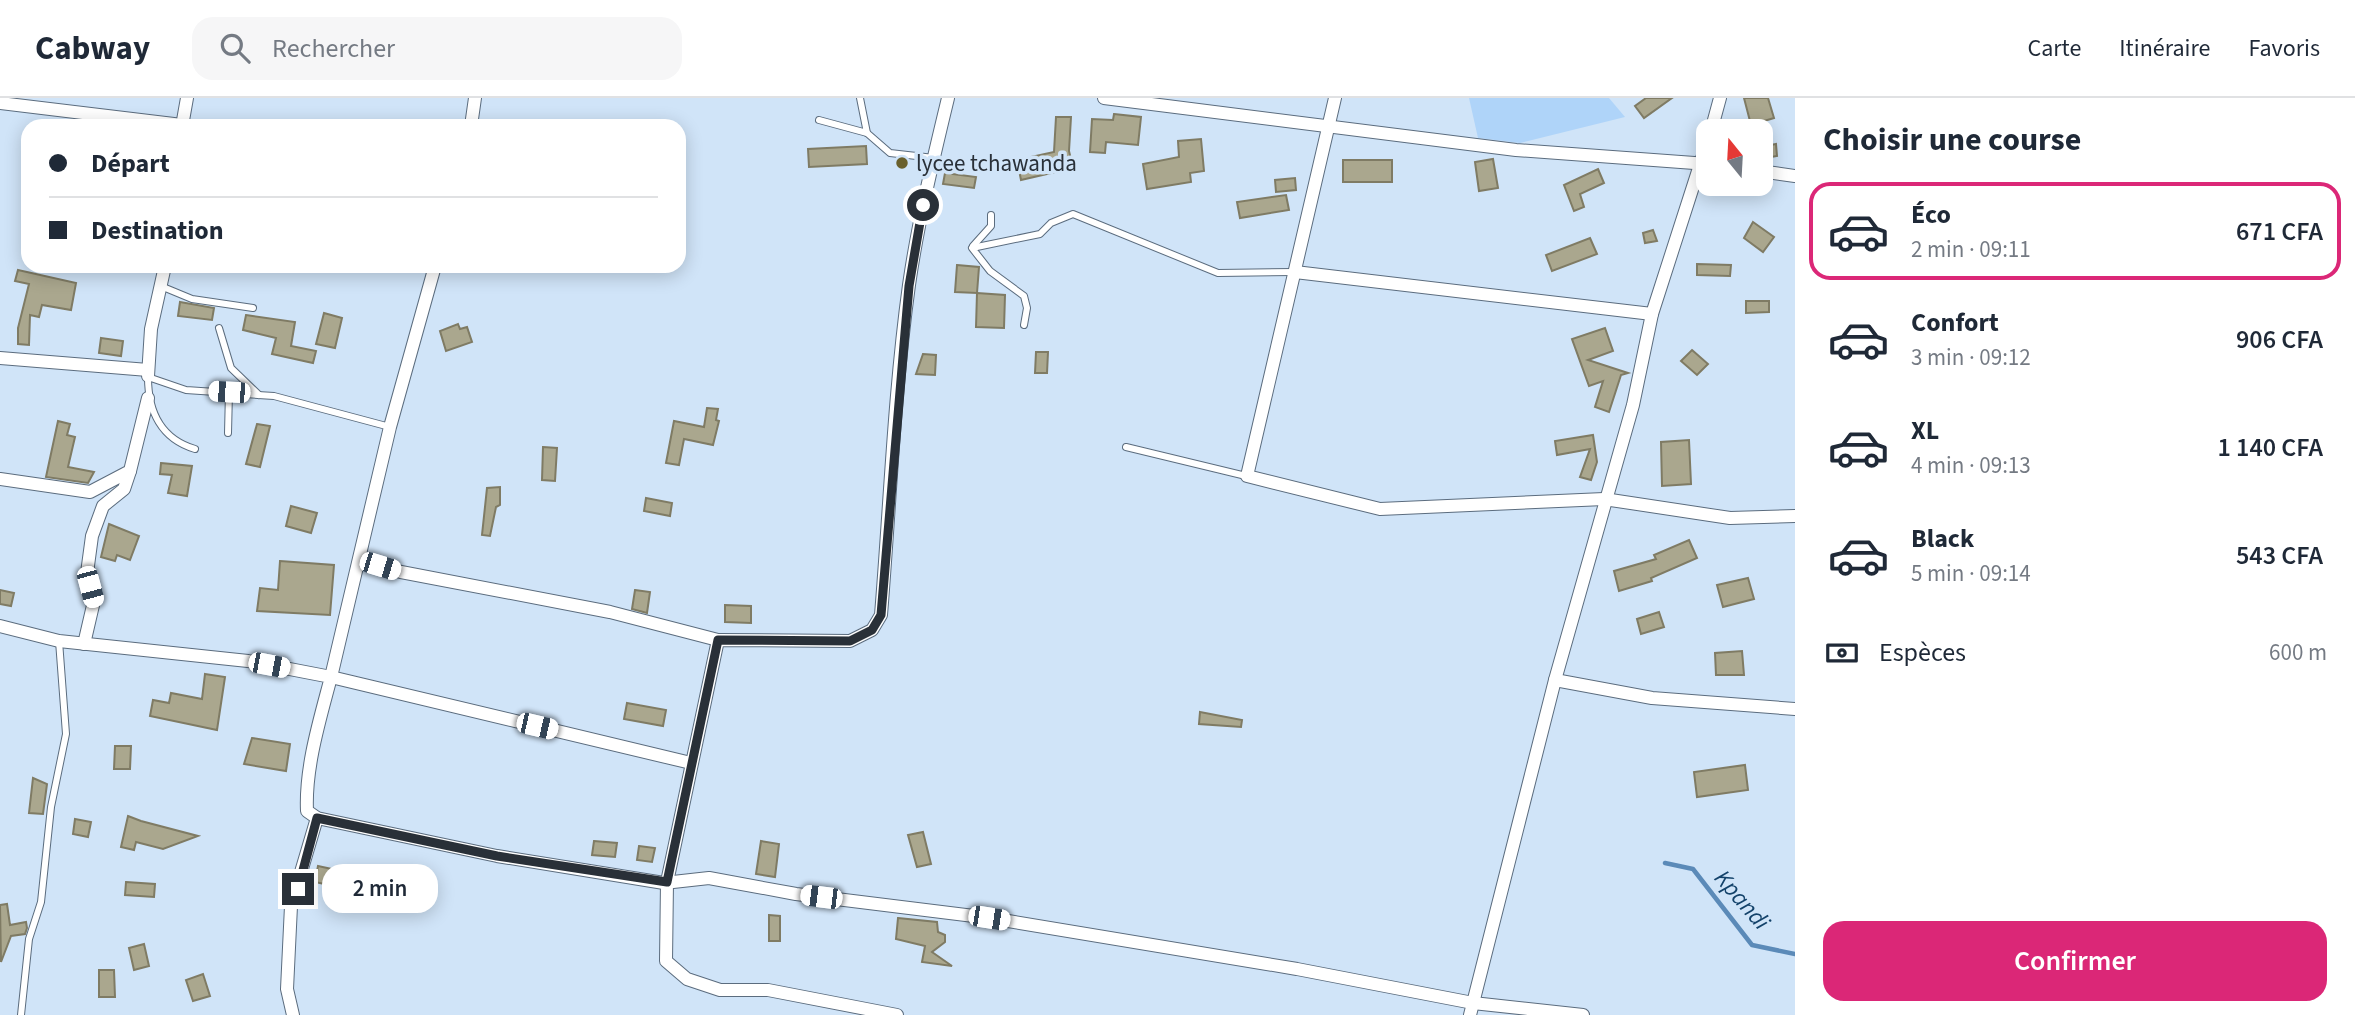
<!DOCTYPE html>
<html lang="fr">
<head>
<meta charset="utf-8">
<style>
  body { margin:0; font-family:"Source Sans 3",sans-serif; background:#f6f6f7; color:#1f2937; height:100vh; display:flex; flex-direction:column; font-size:26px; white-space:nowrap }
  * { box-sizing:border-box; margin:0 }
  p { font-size:23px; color:#747a83 }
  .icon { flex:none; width:38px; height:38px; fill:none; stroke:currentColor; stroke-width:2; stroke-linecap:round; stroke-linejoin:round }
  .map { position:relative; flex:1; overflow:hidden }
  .panel { display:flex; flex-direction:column; background:#fff; width:560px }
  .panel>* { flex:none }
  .guide { position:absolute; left:21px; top:21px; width:665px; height:154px; border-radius:21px; box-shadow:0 4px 18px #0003; display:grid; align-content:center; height:154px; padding:0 28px; background:#fff }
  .needle { width:46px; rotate:342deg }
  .tools { position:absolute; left:1696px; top:21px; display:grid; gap:14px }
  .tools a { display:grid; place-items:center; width:77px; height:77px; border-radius:14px; background:#fff; box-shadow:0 4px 18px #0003; font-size:35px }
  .end { position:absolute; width:32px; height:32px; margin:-16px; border:9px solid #293038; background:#fff; box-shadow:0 0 0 4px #fff }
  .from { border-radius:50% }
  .bubble { position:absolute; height:49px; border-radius:21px; background:#fff; box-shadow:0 4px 18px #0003; font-size:23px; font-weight:600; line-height:49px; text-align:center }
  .car { position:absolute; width:21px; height:42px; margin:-21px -10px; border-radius:9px; box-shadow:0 0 5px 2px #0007; background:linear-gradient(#fff 24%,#345 0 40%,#fff 0 76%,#345 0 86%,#fff 0) }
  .guide b { display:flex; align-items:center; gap:24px; height:66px; font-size:26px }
  .guide b+b { border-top:2px solid #e0e1e3 }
  .guide i { width:18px; height:18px; background:#1f2937 }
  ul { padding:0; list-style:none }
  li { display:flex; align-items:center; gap:21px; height:98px; margin:0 14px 10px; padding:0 14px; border:4px solid transparent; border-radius:21px }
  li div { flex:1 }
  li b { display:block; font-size:26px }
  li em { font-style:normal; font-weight:600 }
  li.on { border-color:#db2777 }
  li>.icon { width:63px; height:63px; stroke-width:1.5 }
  h2 { padding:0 28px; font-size:32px; line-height:84px }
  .pay { display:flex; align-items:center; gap:18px; height:77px; padding:0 28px; font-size:26px }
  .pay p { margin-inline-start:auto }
  .cta { display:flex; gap:14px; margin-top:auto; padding:14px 28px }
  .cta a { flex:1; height:80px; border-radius:21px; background:#db2777; color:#fff; font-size:28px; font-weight:600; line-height:80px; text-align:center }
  header { display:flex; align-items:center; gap:42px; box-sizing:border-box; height:98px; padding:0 35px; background:#fff; border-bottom:2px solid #e0e1e3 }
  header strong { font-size:33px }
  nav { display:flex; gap:38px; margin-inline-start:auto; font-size:24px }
  .search { width:490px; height:63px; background:#f6f6f7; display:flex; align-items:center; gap:18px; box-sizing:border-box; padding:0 24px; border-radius:21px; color:#747a83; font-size:26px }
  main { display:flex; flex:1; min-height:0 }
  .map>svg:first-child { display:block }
  .green { fill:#afd4f9 }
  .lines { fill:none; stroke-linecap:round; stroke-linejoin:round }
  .stream { stroke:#5b8ab8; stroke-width:4.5 }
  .building { fill:#aaa78e; stroke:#7f7b64; stroke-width:2 }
  .service-casing { stroke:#5b6c7e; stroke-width:8 }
  .minor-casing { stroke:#5b6c7e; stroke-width:14 }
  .service { stroke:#fff; stroke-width:6 }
  .minor { stroke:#fff; stroke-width:12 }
  .route { stroke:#293038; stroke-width:9 }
  .poi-dot { fill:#69602d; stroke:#d0e4f8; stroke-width:2.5 }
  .labels { text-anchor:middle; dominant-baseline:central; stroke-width:7; stroke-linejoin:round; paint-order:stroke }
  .poi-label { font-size:23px; fill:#293038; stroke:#d0e4f8; text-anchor:start }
  .water-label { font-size:24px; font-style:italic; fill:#13426a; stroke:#d0e4f8 }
</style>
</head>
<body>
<header>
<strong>Cabway</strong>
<div class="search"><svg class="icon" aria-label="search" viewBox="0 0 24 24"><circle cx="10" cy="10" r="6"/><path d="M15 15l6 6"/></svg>Rechercher</div>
<nav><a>Carte</a><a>Itinéraire</a><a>Favoris</a></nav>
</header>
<main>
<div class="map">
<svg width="1795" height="917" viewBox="0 0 1795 917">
  <rect width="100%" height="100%" fill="#d0e4f8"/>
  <!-- green -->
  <polygon class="green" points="1469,0 1609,0 1625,19 1520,45 1478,40"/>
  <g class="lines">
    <!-- stream -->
    <polyline class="stream" points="1665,765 1693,771 1752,847 1795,856"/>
  </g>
  <!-- building -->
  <g class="building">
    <polygon points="1646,0 1672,0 1644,20 1635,8"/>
    <polygon points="1744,0 1768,0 1774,20 1751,27"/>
    <polygon points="1114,16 1141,19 1138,47 1106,44 1105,55 1090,54 1092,21 1113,22"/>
    <polygon points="1056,19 1071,19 1069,53 1073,70 1021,82 1017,62 1054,54"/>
    <polygon points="1201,41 1204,73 1190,75 1191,84 1147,91 1143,66 1179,59 1178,43"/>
    <polygon points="1776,46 1777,58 1760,61 1760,49"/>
    <polygon points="866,48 867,66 809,69 808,51"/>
    <polygon points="1493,61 1498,90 1479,93 1475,64"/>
    <rect x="1343" y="62" width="49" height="22"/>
    <polygon points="1598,71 1604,85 1580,96 1584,109 1574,113 1564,87"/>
    <polygon points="945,75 976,79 974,90 943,86"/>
    <polygon points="1295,80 1296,92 1276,94 1275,82"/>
    <polygon points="1286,97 1289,112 1240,120 1237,104"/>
    <polygon points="1753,124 1774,139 1763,154 1744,140"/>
    <polygon points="1653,132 1657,143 1645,145 1643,135"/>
    <polygon points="1590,140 1597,156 1552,173 1546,157"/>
    <polygon points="1697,166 1731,167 1730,178 1697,177"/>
    <polygon points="957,167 979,169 977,195 955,194"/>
    <polygon points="18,172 76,185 71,212 42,207 39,219 30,217 29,247 18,246 18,230 29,186 15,183"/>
    <polygon points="977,195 1005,197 1004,230 976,229"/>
    <polygon points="1746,203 1769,203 1769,214 1746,215"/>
    <polygon points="180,204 214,210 212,222 178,218"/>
    <polygon points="324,215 342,220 335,250 316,246"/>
    <polygon points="246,217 295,224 291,248 316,253 313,265 272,256 276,240 243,232"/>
    <polygon points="458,226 460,231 467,229 472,244 446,253 440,233"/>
    <polygon points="1605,230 1613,253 1588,262 1628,275 1621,277 1609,314 1595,309 1603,283 1589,288 1572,241"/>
    <polygon points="101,240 123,243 121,258 99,255"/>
    <polygon points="1692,252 1708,266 1697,277 1681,263"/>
    <polygon points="1036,254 1048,254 1047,275 1035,275"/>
    <polygon points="923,256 936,257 935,277 916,276"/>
    <polygon points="707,310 718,311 716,322 719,323 713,347 684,341 679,367 666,365 674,323 704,329"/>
    <polygon points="58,323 70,326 67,337 75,339 68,369 94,374 88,385 46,379"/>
    <polygon points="257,326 270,328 260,369 246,366"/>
    <polygon points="1593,337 1597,364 1591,382 1580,379 1590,351 1557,357 1555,343"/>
    <polygon points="1689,342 1691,386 1662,388 1661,344"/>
    <polygon points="543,349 557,350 555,383 542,382"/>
    <polygon points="161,365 192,368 187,398 168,395 172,377 160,376"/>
    <polygon points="500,389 500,407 496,409 490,438 482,437 487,390"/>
    <polygon points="646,400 672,405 670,418 644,413"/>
    <polygon points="291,408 317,415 311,435 286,428"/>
    <polygon points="109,426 139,438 130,462 117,457 115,463 101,459"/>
    <polygon points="1689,442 1697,460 1651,480 1652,483 1619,493 1614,473 1656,461 1654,457"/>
    <polygon points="280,463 334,467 330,517 257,513 260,490 278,492"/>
    <polygon points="1748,480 1754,501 1723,509 1717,487"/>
    <polygon points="0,492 14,495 11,508 0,506"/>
    <polygon points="635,492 650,494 647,515 632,511"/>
    <polygon points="725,507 751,508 751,525 725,524"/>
    <polygon points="1659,514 1664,529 1641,536 1637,521"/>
    <polygon points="1742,553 1744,577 1716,577 1715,555"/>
    <polygon points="205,576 225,579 217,632 150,618 153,602 169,605 171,595 202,601"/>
    <polygon points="627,605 666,612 663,628 624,621"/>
    <polygon points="1200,614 1242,622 1241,629 1199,626"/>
    <polygon points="252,640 290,646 286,673 244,666"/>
    <polygon points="115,648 131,648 130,671 114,671"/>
    <polygon points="1745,667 1748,692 1697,699 1694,674"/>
    <polygon points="33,680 47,686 43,716 29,715"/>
    <polygon points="128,718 141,723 198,738 163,751 136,744 134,752 121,749"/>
    <polygon points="75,721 91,724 88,739 73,736"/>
    <polygon points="923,734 931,766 917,769 908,737"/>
    <polygon points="594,743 617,745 615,759 592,757"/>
    <polygon points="761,743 779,746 775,779 756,776"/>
    <polygon points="639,748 655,750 652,764 637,762"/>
    <polygon points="318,768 332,771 329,787 315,784"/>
    <polygon points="126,784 155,786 154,799 125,797"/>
    <polygon points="7,806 10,827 26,824 27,830 25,836 11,838 1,864 0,807"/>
    <polygon points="769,817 780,818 780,843 769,843"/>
    <polygon points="898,820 937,824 938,834 945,837 945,844 932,854 952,868 922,864 925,848 896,841"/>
    <polygon points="144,846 149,868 134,872 129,850"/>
    <polygon points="99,872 114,872 115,899 99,899"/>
    <polygon points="203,876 210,898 193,903 186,882"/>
  </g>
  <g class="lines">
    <defs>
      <g id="service">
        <polyline points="860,0 867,35"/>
        <polyline points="819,22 867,35 890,55 934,60"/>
        <polyline points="973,148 991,128 991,117"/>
        <polyline points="163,189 192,201 253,210"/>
        <polyline points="1024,227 1027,210 1024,198 990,173 972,150 1040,136 1051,125 1073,116 1218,175 1294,174"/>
        <polyline points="219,230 231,270 259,297"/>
        <polyline points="228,335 229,294"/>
        <polyline points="1126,349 1246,378"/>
        <path d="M195 351C161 341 148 313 148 279L186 292 274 298 390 329"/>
        <polyline points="21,917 29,841 41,804 51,709 66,636 59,543"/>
      </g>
      <g id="minor">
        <polyline points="1104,0 1516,52 1708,66"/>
        <polyline points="1335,0 1247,378 1380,411 1604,401 1730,420 1795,418"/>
        <polyline points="0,5 182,27"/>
        <polyline points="182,28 187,0"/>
        <polyline points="471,28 475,0"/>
        <polyline points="1711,33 1720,0"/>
        <polyline points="1760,73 1795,78"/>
        <polyline points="435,168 390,329 331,579 691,665"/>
        <polyline points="1295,174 1652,216"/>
        <polyline points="0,260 148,272"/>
        <polyline points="148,278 151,231 165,168"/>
        <polyline points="0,381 90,394 130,373 148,300"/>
        <polyline points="360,461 401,474 610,514 718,542"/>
        <path d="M0 528 59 543 248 563 331 579C320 621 305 669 307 713L317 720 497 758 664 785 709 780 796 796 990 820 1297 871 1473 905 1583 917"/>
        <polyline points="84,546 94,503 87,475 92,438 103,408 124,391 130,373"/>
        <polyline points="1555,582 1652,600 1795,611"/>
        <polyline points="293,917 287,891 291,808 317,720"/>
        <path d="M897 917 768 892H720L687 881 666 863 667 784 718 542 850 543 872 532 881 517C890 407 894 296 909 187 918 124 933 62 948 0"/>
        <polyline points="1470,917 1555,582 1633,307 1652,216 1708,42"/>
      </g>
    </defs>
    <!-- service casing -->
    <use href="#service" class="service-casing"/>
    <!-- minor casing -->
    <use href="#minor" class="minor-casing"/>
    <!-- service -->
    <use href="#service" class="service"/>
    <!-- minor -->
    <use href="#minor" class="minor"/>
  </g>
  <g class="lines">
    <!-- route -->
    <polyline class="route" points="298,791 317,720 497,758 667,784 718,542 850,543 872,532 881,517 909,188 923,107"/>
  </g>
  <!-- markers -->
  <circle class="poi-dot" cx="902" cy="65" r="7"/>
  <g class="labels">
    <!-- poi labels -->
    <g class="poi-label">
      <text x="916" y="65">lycee tchawanda</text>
    </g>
    <!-- water labels -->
    <g class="water-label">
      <text transform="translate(1742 802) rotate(49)">Kpandi</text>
    </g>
  </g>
</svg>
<div class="tools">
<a><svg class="needle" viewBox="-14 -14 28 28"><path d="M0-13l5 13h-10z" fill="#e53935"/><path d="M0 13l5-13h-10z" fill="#747a83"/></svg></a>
</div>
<i class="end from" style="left:923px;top:107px"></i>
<i class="end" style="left:298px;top:791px"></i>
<div class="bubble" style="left:322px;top:766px;width:116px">2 min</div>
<i class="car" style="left:229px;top:294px;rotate:273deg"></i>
<i class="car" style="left:380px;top:468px;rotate:107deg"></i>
<i class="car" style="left:90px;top:489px;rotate:165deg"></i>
<i class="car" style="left:269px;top:567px;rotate:101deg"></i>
<i class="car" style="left:537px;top:628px;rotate:103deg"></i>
<i class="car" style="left:821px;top:799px;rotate:277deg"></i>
<i class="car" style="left:989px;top:820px;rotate:99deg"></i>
<div class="guide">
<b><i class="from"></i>Départ</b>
<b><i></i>Destination</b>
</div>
</div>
<section class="panel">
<h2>Choisir une course</h2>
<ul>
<li class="on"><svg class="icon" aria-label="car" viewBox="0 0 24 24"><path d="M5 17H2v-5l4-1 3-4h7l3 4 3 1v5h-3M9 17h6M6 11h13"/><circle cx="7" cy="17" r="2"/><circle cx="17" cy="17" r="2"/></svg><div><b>Éco</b><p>2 min · 09:11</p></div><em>671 CFA</em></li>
<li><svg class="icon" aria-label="car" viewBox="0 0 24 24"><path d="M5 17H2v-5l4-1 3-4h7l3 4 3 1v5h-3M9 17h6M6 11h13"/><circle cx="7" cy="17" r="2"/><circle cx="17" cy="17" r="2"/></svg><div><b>Confort</b><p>3 min · 09:12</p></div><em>906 CFA</em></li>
<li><svg class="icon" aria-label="car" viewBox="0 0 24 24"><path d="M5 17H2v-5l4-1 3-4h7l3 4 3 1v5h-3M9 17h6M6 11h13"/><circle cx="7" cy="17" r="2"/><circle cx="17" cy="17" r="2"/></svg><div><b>XL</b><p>4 min · 09:13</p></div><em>1 140 CFA</em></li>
<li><svg class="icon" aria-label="car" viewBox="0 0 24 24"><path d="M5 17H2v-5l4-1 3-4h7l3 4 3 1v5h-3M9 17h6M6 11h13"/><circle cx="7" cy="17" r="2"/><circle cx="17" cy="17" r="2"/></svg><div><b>Black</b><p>5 min · 09:14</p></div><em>543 CFA</em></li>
</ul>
<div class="pay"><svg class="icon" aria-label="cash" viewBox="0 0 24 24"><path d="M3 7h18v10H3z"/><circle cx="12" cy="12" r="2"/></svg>Espèces<p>600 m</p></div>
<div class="cta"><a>Confirmer</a></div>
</section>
</main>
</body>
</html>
